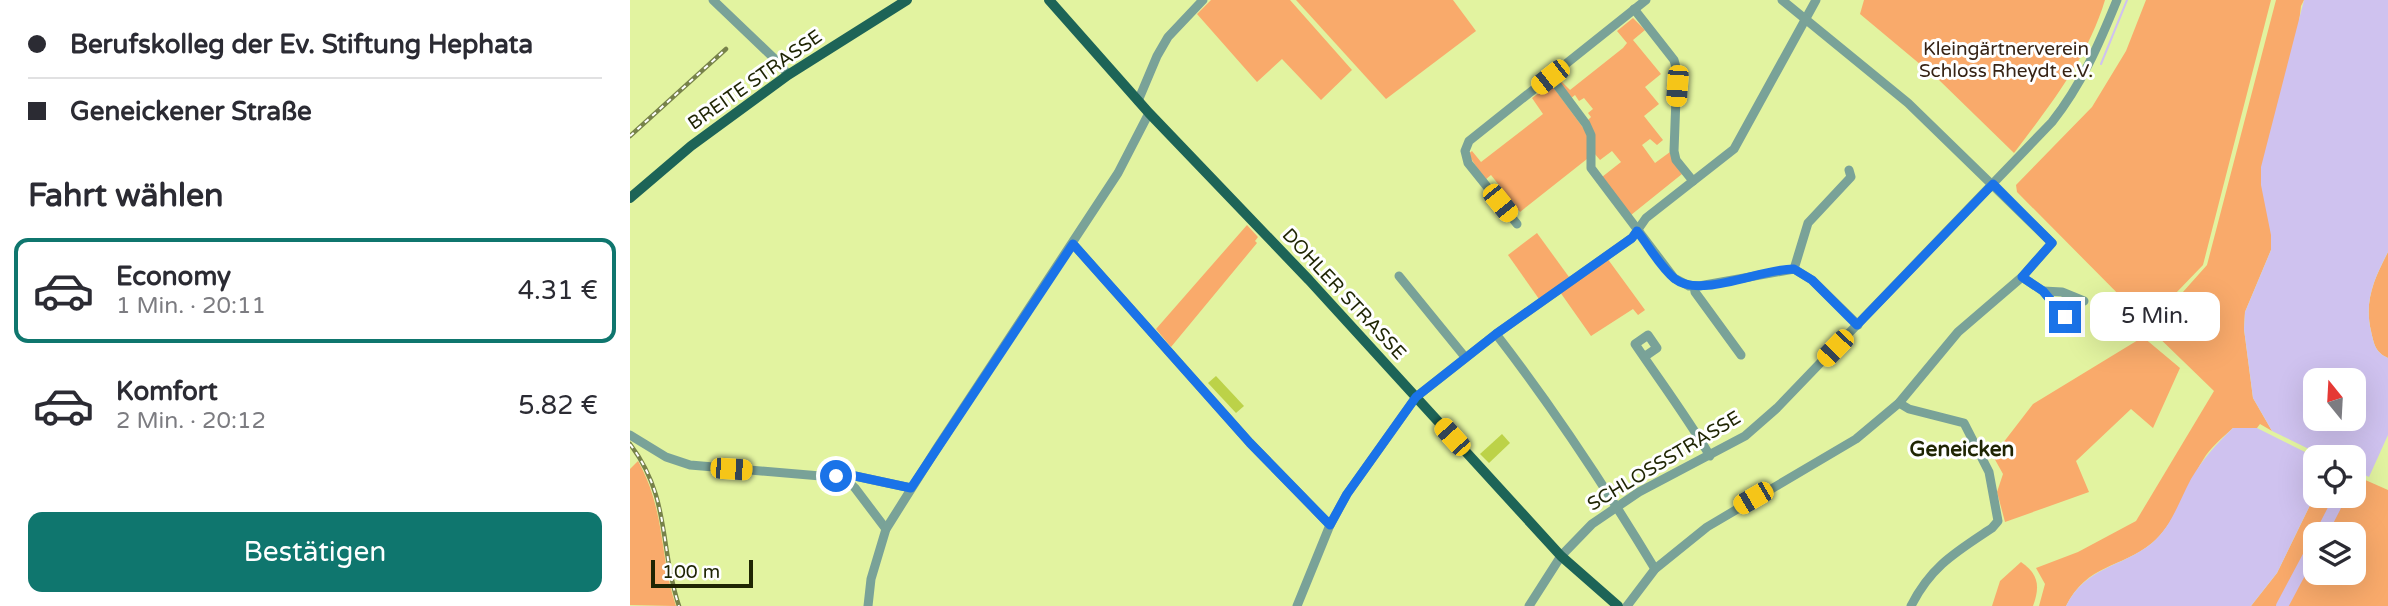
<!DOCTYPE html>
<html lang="de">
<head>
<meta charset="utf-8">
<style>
  body { margin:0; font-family:"Varela Round",sans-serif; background:#f2f2f3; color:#2b2b33; height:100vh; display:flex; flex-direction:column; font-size:26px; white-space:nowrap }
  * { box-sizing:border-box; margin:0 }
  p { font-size:23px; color:#7c7c81 }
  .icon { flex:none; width:38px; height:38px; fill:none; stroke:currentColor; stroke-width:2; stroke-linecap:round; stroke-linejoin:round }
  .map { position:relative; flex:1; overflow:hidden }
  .panel { display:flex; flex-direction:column; background:#fff; width:630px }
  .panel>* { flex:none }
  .hud { display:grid; align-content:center; height:154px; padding:0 28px; background:#fff }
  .needle { width:46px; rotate:342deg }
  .controls { position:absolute; left:1673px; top:368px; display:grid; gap:14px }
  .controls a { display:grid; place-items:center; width:63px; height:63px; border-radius:14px; background:#fff; box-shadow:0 7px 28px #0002; font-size:35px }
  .scale { position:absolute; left:21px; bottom:18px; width:102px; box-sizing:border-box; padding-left:7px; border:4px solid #1f2503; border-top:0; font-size:19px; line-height:24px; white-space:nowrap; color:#1f2503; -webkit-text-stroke:5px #fff; paint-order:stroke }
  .end { position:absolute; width:32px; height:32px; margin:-16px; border:9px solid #1a73e8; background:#fff; box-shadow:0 0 0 4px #fff }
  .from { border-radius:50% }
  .bubble { position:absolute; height:49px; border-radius:14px; background:#fff; box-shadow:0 7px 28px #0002; font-size:23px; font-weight:600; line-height:49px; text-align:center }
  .car { position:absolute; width:21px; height:42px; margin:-21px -10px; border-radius:9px; box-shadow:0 0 5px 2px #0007; background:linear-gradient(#f5c518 24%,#345 0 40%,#f5c518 0 76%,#345 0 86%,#f5c518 0) }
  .hud b { display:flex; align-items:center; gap:24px; height:66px; font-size:26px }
  .hud b+b { border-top:2px solid #e1e1e2 }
  .hud i { width:18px; height:18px; background:#2b2b33 }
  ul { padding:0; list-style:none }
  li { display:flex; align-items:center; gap:21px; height:105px; margin:0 14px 10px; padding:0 14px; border:4px solid transparent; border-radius:14px }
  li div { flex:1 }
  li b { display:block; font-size:26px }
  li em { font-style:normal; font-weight:600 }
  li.on { border-color:#0f766e }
  li>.icon { width:63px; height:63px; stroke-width:1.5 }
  h2 { padding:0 28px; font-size:32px; line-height:84px }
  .action { display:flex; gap:14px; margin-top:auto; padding:14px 28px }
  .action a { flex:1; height:80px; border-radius:14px; background:#0f766e; color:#fff; font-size:28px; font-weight:600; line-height:80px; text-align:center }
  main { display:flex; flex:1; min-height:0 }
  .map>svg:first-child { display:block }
  .green { fill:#f9aa6b; fill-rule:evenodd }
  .water { fill:#cfc2ef; fill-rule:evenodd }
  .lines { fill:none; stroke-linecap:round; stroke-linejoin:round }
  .stream { stroke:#cfc2ef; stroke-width:2 }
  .river { stroke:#cfc2ef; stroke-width:12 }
  .building { fill:#bcd248 }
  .minor { stroke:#79a298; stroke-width:9 }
  .major { stroke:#1d6457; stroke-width:10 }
  .rail-casing { stroke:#77824a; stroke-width:4.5 }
  .rail { stroke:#fff; stroke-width:2; stroke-dasharray:5; stroke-linecap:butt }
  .route { stroke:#1a73e8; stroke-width:9 }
  .labels { text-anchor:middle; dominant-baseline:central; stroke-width:6; stroke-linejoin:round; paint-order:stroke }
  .park-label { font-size:19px; fill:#372416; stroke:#fff }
  .street-label { font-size:19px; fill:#1f2503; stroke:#fff }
  .neighbourhood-label { font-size:21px; font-weight:bold; fill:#1f2503; stroke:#fff }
</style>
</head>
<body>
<main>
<section class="panel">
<div class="hud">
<b><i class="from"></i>Berufskolleg der Ev. Stiftung Hephata</b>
<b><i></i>Geneickener Straße</b>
</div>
<h2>Fahrt wählen</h2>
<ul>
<li class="on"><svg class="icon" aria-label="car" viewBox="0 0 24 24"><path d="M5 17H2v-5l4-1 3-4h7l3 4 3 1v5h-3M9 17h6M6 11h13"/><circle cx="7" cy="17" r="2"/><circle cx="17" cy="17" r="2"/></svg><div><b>Economy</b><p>1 Min. · 20:11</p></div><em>4.31 €</em></li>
<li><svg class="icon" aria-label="car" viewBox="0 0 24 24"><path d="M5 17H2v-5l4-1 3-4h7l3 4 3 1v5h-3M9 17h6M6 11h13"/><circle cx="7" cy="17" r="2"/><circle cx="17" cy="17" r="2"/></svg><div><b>Komfort</b><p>2 Min. · 20:12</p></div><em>5.82 €</em></li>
</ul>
<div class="action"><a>Bestätigen</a></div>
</section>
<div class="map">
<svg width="1758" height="606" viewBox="0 0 1758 606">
  <rect width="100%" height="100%" fill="#e2f3a0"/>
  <!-- green -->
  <g class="green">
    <polygon points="581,0 660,0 722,70 691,100 652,59 627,82 567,14"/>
    <polygon points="666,0 823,0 846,31 756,99"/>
    <path d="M1234 0H1475C1457 59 1421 104 1384 153L1309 80 1230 14Z"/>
    <polygon points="1516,0 1641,0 1573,265 1517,323 1387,192 1386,185 1462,107 1496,51"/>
    <path d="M1646 0H1674L1671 6 1641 250 1615 312 1614 329 1623 398 1642 431 1630 424 1627 428H1603C1592 438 1580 448 1573 460 1556 487 1546 523 1522 543 1490 569 1458 563 1436 606H1409L1415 584 1406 568 1448 552 1506 521 1584 391 1520 329 1577 265Z"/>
    <polygon points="1003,18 1015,30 1003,40 1031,74 1015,87 1029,104 1014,116 1033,140 1027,145 1020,139 1012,145 1025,163 1040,152 1043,162 1052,174 1001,215 972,177 991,162 982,151 970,160 964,153 957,121 961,117 958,113 963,109 954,98 949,101 945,95 940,99 928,83 932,82 940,90 993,48 997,43 987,31"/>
    <polygon points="918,86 923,87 957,133 957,159 890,212 861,175 855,180 838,154 842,151 851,162 913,114 902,98"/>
    <polygon points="617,225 628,237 625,241 627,243 541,347 526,329"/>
    <polygon points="907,233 939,277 909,299 878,255"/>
    <path d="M1758 252V358C1745 352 1744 344 1741 331 1734 301 1744 279 1758 252Z"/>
    <polygon points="977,258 1015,310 1008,315 1003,309 961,336 930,292"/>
    <polygon points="1513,337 1550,368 1523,428 1501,409 1446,461 1459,492 1375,522 1367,492 1373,474 1363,456 1403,404"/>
    <path d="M8 461C36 511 29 555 46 606L0 605V469Z"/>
    <path d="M1724 475 1758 490V606H1621L1647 573 1685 495H1724ZM1685 534H1724V572H1685Z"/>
    <path d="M1391 562C1409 574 1410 587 1403 606H1362L1370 581Z"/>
  </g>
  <!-- water -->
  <g class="water">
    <path d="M1674 0H1758V252C1744 279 1734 301 1741 331 1744 344 1745 352 1758 358V435L1739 477 1724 470V457H1695L1642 431 1623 398 1614 329 1615 312 1641 250V235L1631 185V167ZM1685 380H1724V418H1685Z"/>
    <path d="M1603 428H1627L1685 457V495L1647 573 1621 606H1436C1456 566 1491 568 1522 543 1542 526 1549 501 1561 479 1573 459 1586 444 1603 428Z"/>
  </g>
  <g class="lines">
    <!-- stream -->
    <polyline class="stream" points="1471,64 1497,0"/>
    <!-- river -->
    <g class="river">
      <polyline points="1691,534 1711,495"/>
      <polyline points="1652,606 1685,544"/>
    </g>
  </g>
  <!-- building -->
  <g class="building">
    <polygon points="586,376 614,406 606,413 578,383"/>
    <polygon points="872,434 880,443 859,463 850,454"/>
  </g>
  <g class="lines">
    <!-- minor -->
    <g class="minor">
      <polyline points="83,0 150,64 158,75"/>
      <polyline points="1004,9 1044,60 1047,71 1044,151 1046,160 1063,181"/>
      <polyline points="921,77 956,124 961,135 961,168 1044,278 1059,286 1069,286 1164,269 1182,280 1228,325"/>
      <polyline points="508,101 527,56 538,37 573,0"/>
      <polyline points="887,224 838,163 835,151 839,141 1016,0"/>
      <polyline points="443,244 620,443 700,525"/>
      <polyline points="1164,269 1178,223 1221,177 1219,170"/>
      <polyline points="769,276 835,357"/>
      <polyline points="1392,277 1413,291 1435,317"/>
      <polyline points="1064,286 1065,292 1111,355"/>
      <polyline points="1413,291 1432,292 1454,301"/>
      <path d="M866 334C924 409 976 488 1025 569"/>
      <path d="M1014 357 1027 348 1018 335 1005 344C1030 381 1057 417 1080 456"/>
      <path d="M1269 403 1279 409 1334 423 1359 472 1368 521 1362 528C1326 552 1301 566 1281 606"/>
      <polyline points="0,435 36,457 60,465 214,478 225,488 256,529"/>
      <polyline points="210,476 225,476 281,488"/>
      <polyline points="238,606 241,579 256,529 307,448 488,173 519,113"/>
      <polyline points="667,606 700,525 717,494 786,397 866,334 1002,238 1016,218 1104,149 1186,0"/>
      <path d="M899 606 931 556 962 524 1009 492 1115 436 1147 408 1422 122C1452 84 1469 44 1487 0"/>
      <polyline points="997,606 1025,569 1077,527 1226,439 1269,403 1328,332 1392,277 1422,243 1278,103 1152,0"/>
    </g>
    <!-- major -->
    <g class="major">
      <polyline points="419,0 519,113 679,280 931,556 988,606"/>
      <polyline points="0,198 61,146 158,75 277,0"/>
    </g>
    <defs>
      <g id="rail">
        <polyline points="0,136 96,49"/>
        <path d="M0 444C41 498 29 547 49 606"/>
      </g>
    </defs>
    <!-- rail casing -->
    <use href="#rail" class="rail-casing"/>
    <!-- rail -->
    <use href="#rail" class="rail"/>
  </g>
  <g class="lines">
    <!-- route -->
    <path class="route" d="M206 476H225L281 488 443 244 620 443 700 525 717 494 786 397 866 334 1002 238 1007 231C1019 246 1030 267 1045 279 1071 299 1132 268 1164 269L1182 280 1227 325 1363 184 1422 243 1392 277 1413 291 1435 317"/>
  </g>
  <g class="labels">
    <!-- park labels -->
    <g class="park-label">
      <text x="1376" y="49">Kleingärtnerverein<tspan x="1376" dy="22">Schloss Rheydt e.V.</tspan></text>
    </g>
    <!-- street labels -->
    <g class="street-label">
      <text transform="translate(125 80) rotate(-35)">BREITE STRASSE</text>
      <text transform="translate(714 294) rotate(47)">DOHLER STRASSE</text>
      <text transform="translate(1034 461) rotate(-31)">SCHLOSSSTRASSE</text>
    </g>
    <!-- neighbourhood labels -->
    <g class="neighbourhood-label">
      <text x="1332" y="449">Geneicken</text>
    </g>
  </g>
</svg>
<div class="controls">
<a><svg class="needle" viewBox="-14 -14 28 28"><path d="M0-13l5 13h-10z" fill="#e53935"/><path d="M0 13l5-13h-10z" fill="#7c7c81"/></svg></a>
<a><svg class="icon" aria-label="locate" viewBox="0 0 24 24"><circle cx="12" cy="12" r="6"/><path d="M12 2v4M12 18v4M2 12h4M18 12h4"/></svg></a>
<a><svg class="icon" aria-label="layers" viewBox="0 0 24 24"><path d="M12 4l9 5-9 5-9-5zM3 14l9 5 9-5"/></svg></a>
</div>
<div class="scale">100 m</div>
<i class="end from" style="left:206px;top:476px"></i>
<i class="end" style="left:1435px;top:317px"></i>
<div class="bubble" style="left:1460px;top:292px;width:130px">5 Min.</div>
<i class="car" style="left:920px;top:77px;rotate:232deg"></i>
<i class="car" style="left:1047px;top:86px;rotate:184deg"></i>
<i class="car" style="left:870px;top:203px;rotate:141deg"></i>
<i class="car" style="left:1205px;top:348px;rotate:224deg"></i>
<i class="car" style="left:822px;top:437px;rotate:318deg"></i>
<i class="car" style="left:101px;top:469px;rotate:94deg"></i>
<i class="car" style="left:1123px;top:498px;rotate:240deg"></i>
</div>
</main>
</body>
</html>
